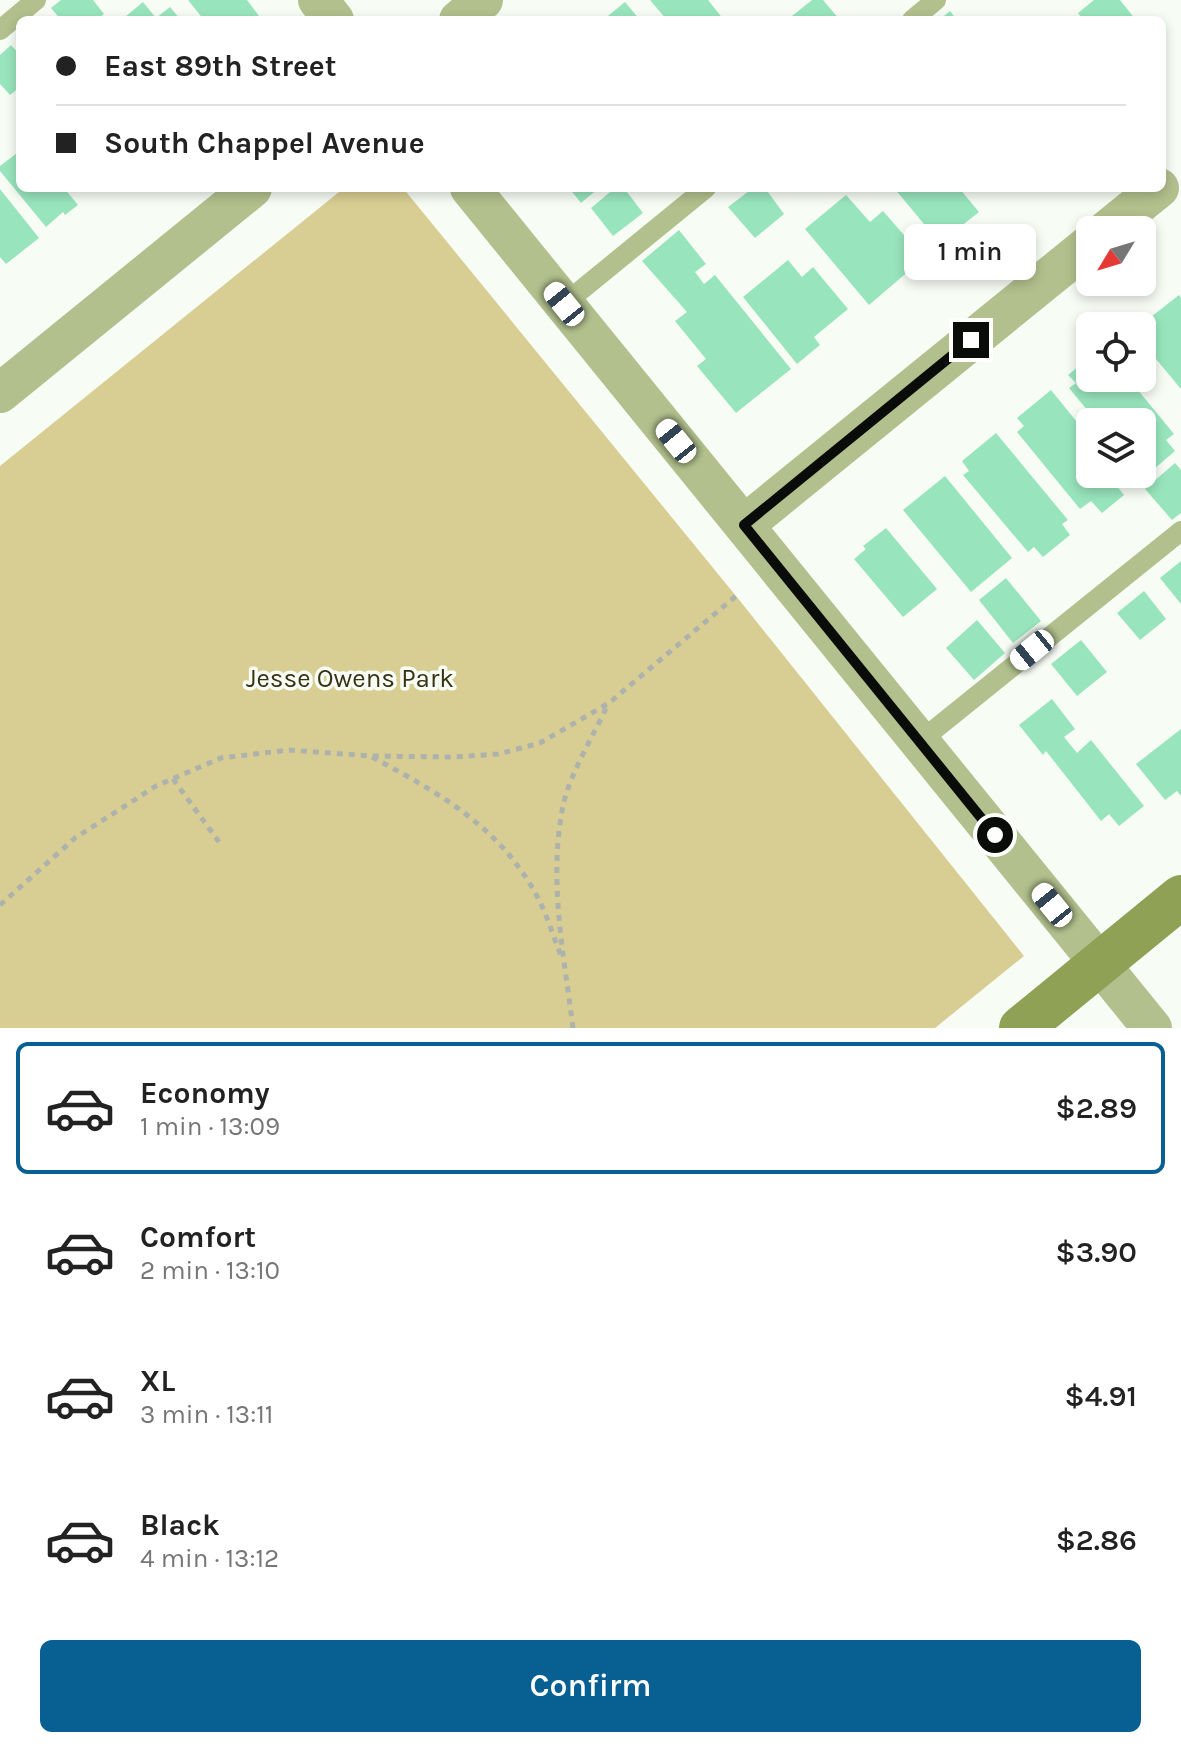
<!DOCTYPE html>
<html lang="en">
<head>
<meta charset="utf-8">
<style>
  body { margin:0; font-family:Karla,sans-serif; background:#f2f2f2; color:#222; height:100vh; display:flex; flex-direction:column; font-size:30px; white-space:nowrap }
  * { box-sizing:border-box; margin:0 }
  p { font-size:26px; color:#767676 }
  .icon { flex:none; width:44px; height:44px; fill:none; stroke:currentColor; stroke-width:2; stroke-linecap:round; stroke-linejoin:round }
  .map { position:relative; height:1028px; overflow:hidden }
  .side { display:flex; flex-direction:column; background:#fff; flex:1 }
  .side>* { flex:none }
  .top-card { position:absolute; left:16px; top:16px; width:1150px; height:176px; border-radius:12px; box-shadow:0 4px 12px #0003; display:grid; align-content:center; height:176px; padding:0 40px; background:#fff }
  .needle { width:52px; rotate:232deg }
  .buttons { position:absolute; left:1076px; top:216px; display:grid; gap:16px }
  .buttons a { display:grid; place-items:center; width:80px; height:80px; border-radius:12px; background:#fff; box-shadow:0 4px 12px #0003; font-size:40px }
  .end { position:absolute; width:36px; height:36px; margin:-18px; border:10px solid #0a0c09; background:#fff; box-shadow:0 0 0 4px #fff }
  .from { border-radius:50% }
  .bubble { position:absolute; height:56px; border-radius:12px; background:#fff; box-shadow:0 4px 12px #0003; font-size:26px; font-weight:600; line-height:56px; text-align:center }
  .car { position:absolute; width:24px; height:48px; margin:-24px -12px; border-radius:10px; box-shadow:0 0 6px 2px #0007; background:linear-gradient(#fff 24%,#345 0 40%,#fff 0 76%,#345 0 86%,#fff 0) }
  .top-card b { display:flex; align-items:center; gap:28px; height:76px; font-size:30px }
  .top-card b+b { border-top:2px solid #e0e0e0 }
  .top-card i { width:20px; height:20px; background:#222 }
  ul { padding:14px 0 0; list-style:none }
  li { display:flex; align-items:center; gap:24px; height:132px; margin:0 16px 12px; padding:0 24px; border:4px solid transparent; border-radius:12px }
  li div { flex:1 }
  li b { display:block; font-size:30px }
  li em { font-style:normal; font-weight:600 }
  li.current { border-color:#076091 }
  li>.icon { width:72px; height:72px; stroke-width:1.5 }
  .primary-button { display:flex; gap:16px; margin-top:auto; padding:16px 40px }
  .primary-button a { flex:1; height:92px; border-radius:12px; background:#076091; color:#fff; font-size:32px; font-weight:600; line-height:92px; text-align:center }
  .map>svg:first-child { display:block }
  .green { fill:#d8ce93 }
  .building { fill:#98e5bd }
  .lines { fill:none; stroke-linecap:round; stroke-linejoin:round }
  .path { stroke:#adb2ac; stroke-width:5; stroke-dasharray:6 6; stroke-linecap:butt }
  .lane { stroke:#b2c08d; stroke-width:20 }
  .street { stroke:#b2c08d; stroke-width:40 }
  .secondary { stroke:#8fa154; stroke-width:44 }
  .route { stroke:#0a0c09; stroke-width:10 }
  .labels { text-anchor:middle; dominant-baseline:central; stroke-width:7; stroke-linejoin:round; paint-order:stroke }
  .park-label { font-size:26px; fill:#393313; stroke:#f7fdf5 }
</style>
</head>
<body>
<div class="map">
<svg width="1181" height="1028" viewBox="0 0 1181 1028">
  <rect width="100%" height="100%" fill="#f7fdf5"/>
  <!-- green -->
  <polygon class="green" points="344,188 403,188 736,596 1024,956 935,1028 0,1028 0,466"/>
  <!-- building -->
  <g class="building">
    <polygon points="61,0 93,0 104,14 97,20 61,20 51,8"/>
    <polygon points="188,0 247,0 262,20 204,20"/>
    <polygon points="650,0 708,0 724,20 667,20"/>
    <polygon points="812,0 823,0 840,20 787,20"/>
    <polygon points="1094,0 1120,0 1136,20 1083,20 1078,13"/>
    <polygon points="143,2 156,18 170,7 181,20 127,20 125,17"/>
    <polygon points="625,2 640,20 603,20"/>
    <polygon points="950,11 957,20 939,20"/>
    <polygon points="11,45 20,55 20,87 10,95 0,84 0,55"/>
    <polygon points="17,153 20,156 20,188 64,188 78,205 65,215 63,212 46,227 0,171 0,166"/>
    <polygon points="569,188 599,188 581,203"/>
    <polygon points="615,188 624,188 643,213 613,236 591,208"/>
    <polygon points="753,188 765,188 784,214 755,238 728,207"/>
    <polygon points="894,188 959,188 979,212 937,245 927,231 929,230"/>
    <polygon points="0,189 39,238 6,264 0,257"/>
    <polygon points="846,195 870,222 883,211 924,258 869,305 805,229"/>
    <polygon points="679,230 706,264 695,272 704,284 715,275 791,369 736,413 697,366 706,359 675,321 687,312 642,261"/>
    <polygon points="788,260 802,277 813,267 848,309 814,337 820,345 797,364 743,297"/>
    <polygon points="1179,295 1181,298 1181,389 1156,359 1142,370 1142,324"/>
    <polygon points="1090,357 1090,378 1128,378 1174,434 1166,440 1175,451 1154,469 1142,455 1142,422 1097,422 1069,388 1076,383 1068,375"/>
    <polygon points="1051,390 1090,438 1090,474 1119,474 1122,477 1115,484 1124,495 1102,513 1091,501 1080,509 1017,432 1024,426 1017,418"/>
    <polygon points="996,433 1068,520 1062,524 1070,535 1043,557 1034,547 1028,552 963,475 969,471 962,461"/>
    <polygon points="1175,463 1181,470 1181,513 1172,520 1145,489"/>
    <polygon points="945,476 1012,558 971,592 903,510"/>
    <polygon points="886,528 937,589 903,617 854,559 866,549 863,546"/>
    <polygon points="1181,561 1181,604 1160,578"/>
    <polygon points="1006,578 1041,621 1013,643 979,600"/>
    <polygon points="1144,591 1166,619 1140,640 1117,613"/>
    <polygon points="977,620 1005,653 974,680 946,648"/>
    <polygon points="1081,640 1107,672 1077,696 1051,664"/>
    <polygon points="1052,699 1075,729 1064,737 1077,753 1091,740 1144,806 1119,826 1109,814 1101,821 1046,751 1043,755 1019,725"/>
    <polygon points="1181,729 1181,796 1177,791 1165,800 1136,764"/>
  </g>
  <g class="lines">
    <!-- path -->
    <g class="path">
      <path d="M372 757C441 794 502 828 539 900 548 918 554 939 562 958"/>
      <polyline points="173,779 222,846"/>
      <polyline points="0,905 75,838 156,786 221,758 289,750 371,756 454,757 498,754 540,743 609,703 736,596"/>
      <path d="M573 1028C564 955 548 880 563 806 570 773 594 735 608 704"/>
    </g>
    <!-- lane -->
    <g class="lane">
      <polyline points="912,20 936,0"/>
      <polyline points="0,30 36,0"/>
      <polyline points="564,304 706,188"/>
      <polyline points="919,742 1181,531"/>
    </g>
    <!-- street -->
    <g class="street">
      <polyline points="318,0 334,20"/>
      <polyline points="459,20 483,0"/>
      <polyline points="470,188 1152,1028"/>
      <polyline points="1107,230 1159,188"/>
      <polyline points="0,393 252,188"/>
      <polyline points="744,525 1090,244"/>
    </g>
    <!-- secondary -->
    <polyline class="secondary" points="1021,1028 1181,897"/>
  </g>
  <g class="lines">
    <!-- route -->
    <polyline class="route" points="971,340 744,525 995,835"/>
  </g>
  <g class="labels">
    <!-- park labels -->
    <g class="park-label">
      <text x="350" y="678">Jesse Owens Park</text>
    </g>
  </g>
</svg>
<div class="buttons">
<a><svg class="needle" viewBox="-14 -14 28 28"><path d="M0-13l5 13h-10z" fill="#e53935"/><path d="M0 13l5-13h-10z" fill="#767676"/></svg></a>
<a><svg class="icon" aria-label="locate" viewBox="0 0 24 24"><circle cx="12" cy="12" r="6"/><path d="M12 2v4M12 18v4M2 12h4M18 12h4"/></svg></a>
<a><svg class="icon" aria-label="layers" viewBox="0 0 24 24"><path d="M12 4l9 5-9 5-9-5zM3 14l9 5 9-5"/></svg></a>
</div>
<i class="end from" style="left:995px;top:835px"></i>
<i class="end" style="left:971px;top:340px"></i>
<div class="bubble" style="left:904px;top:224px;width:132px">1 min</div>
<i class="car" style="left:564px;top:304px;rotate:321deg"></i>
<i class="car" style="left:676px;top:441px;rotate:321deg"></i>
<i class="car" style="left:1032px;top:650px;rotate:231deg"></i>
<i class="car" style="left:1052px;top:905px;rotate:321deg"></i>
<div class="top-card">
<b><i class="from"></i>East 89th Street</b>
<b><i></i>South Chappel Avenue</b>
</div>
</div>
<section class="side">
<ul>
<li class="current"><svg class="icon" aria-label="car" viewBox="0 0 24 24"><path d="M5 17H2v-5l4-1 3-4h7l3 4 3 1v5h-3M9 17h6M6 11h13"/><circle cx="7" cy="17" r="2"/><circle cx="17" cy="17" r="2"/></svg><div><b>Economy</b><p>1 min · 13:09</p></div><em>$2.89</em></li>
<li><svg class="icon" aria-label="car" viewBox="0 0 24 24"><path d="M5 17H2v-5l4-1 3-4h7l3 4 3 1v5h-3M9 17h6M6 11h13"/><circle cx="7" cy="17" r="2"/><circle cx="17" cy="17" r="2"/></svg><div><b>Comfort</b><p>2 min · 13:10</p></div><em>$3.90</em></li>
<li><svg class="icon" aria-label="car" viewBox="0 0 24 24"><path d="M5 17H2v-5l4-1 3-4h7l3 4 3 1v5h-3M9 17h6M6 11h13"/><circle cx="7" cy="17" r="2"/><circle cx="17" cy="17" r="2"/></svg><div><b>XL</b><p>3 min · 13:11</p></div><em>$4.91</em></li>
<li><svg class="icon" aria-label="car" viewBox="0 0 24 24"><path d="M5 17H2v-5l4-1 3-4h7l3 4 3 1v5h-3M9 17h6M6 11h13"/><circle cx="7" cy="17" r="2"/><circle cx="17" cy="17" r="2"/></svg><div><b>Black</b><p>4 min · 13:12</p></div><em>$2.86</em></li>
</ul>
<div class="primary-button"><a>Confirm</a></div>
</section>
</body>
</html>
